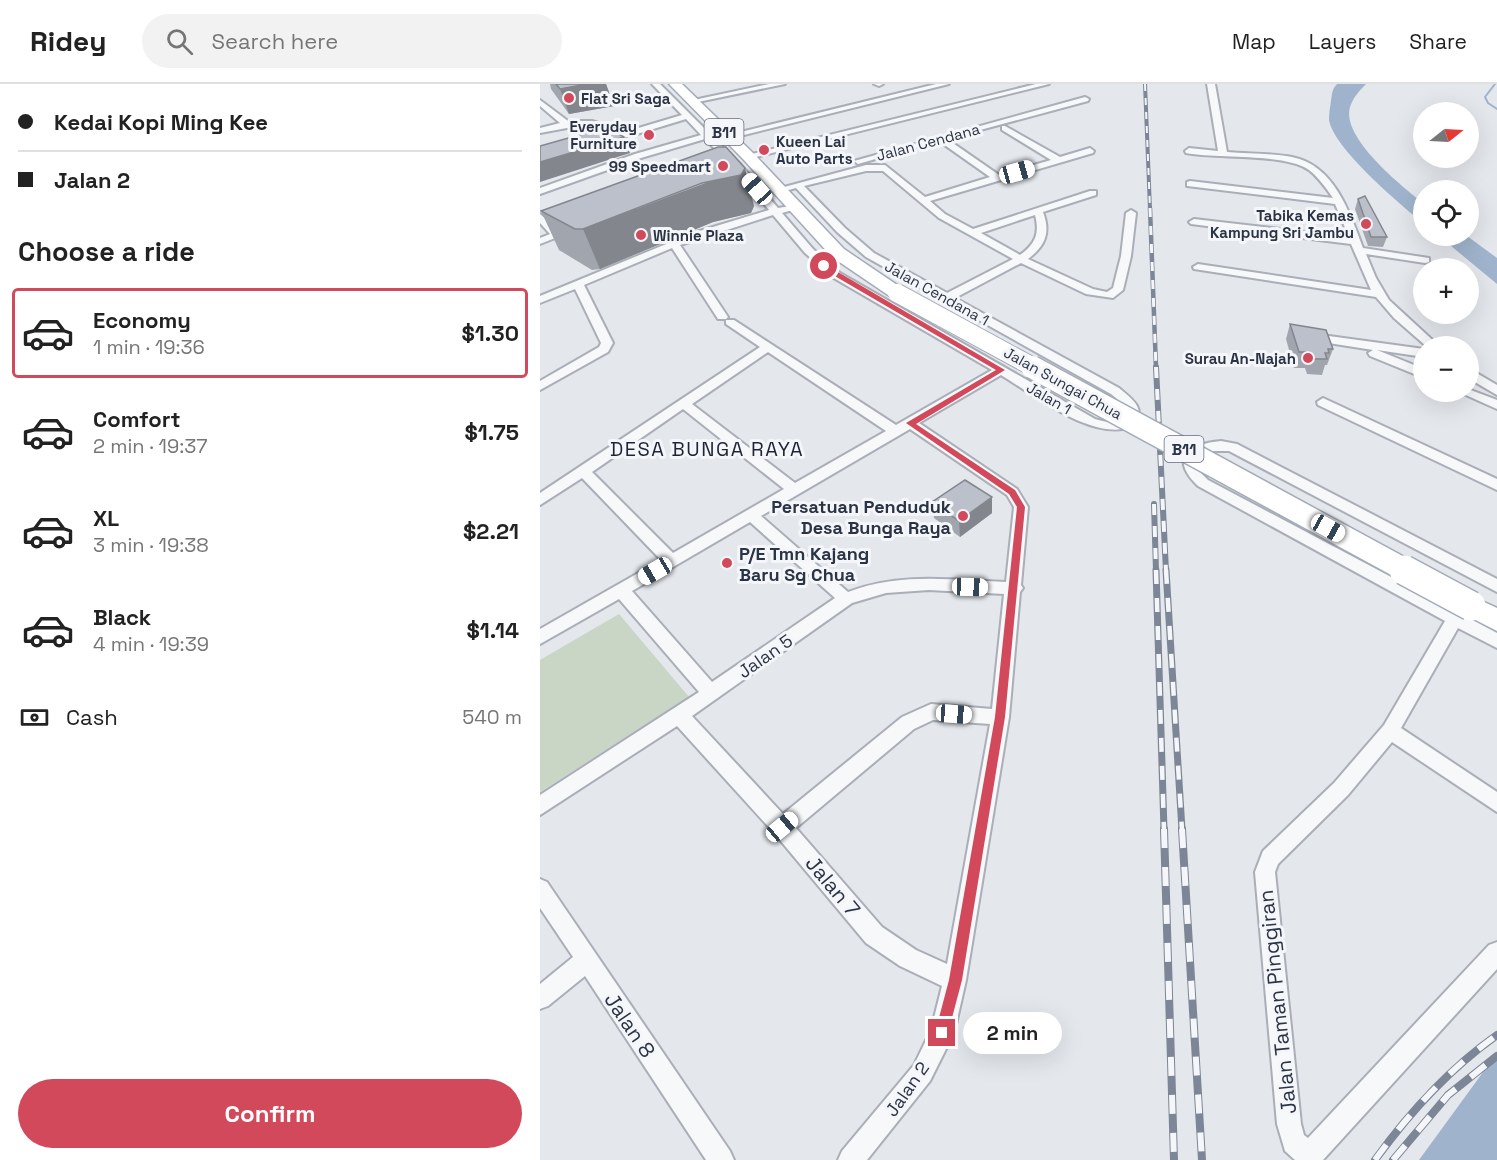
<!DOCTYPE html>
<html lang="en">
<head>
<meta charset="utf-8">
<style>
  body { margin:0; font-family:"Space Grotesk",sans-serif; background:#f2f2f2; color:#222; height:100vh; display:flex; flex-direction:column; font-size:22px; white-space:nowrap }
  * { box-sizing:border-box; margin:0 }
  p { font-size:20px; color:#767676 }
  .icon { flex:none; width:33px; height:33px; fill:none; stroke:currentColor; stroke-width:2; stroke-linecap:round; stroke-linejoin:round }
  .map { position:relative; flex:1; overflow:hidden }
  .panel { display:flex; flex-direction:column; background:#fff; width:540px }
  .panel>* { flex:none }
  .guide { display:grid; align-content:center; height:132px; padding:0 18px; background:#fff }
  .needle { width:39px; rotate:72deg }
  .buttons { position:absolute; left:873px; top:18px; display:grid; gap:12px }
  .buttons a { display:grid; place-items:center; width:66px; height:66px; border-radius:50%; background:#fff; box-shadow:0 6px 24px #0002; font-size:30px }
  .end { position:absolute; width:27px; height:27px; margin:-14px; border:8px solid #d1495b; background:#fff; box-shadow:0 0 0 3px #fff }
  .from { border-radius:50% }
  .bubble { position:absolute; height:42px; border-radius:21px; background:#fff; box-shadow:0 6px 24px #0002; font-size:20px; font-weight:600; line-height:42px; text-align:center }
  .car { position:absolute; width:18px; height:36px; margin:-18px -9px; border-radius:8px; box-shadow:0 0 4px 2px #0007; background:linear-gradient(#fff 24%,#345 0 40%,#fff 0 76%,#345 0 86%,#fff 0) }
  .guide b { display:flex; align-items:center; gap:21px; height:57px; font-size:22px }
  .guide b+b { border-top:2px solid #e0e0e0 }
  .guide i { width:15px; height:15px; background:#222 }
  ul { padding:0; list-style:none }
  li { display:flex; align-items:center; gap:18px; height:90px; margin:0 12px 9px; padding:0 6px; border:3px solid transparent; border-radius:6px }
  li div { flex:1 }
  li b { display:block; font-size:22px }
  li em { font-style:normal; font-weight:600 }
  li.selected { border-color:#d1495b }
  li>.icon { width:54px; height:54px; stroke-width:1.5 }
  h2 { padding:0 18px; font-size:27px; line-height:72px }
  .pay { display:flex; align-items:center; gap:15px; height:66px; padding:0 18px; font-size:22px }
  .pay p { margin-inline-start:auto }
  .action { display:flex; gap:12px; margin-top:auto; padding:12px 18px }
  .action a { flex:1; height:69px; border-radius:36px; background:#d1495b; color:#fff; font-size:24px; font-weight:600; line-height:69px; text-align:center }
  header { display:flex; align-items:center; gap:36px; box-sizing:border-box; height:84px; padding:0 30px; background:#fff; border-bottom:2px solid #e0e0e0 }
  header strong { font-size:28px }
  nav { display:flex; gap:33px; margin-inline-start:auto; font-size:21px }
  .search { width:420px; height:54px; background:#f2f2f2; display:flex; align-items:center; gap:15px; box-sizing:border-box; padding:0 21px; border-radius:33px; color:#767676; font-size:22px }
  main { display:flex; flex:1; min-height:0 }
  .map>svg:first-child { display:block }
  .green { fill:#c9d6c5 }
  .water { fill:#9fb4cc }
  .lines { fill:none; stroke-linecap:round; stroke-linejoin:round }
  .stream { stroke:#9fb4cc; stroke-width:2 }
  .minor-casing { stroke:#a9aeb7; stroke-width:4 }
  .primary-casing { stroke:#a3abb8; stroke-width:3 }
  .minor { fill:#f7f8fa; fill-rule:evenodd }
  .primary { fill:#fff; fill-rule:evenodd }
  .rail-far4-casing { stroke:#7d8696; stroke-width:4 }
  .rail-far3-casing { stroke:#7d8696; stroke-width:4.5 }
  .rail-far2-casing { stroke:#7d8696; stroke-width:6 }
  .rail-far1-casing { stroke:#7d8696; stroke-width:7 }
  .rail-casing { stroke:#7d8696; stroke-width:8 }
  .rail-far4 { stroke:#f4f6f9; stroke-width:2; stroke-dasharray:7; stroke-linecap:butt }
  .rail-far3 { stroke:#f4f6f9; stroke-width:3; stroke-dasharray:9; stroke-linecap:butt }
  .rail-far2 { stroke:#f4f6f9; stroke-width:4; stroke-dasharray:11; stroke-linecap:butt }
  .rail-far1 { stroke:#f4f6f9; stroke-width:4.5; stroke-dasharray:14; stroke-linecap:butt }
  .rail { stroke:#f4f6f9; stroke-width:6; stroke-dasharray:19; stroke-linecap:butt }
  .primary-bridge-far2-casing { stroke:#a3abb8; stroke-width:20; stroke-linecap:butt }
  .primary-bridge-far1-casing { stroke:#a3abb8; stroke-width:25; stroke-linecap:butt }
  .primary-bridge-casing { stroke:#a3abb8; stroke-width:32; stroke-linecap:butt }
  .primary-bridge-far2 { stroke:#fff; stroke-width:18 }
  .primary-bridge-far1 { stroke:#fff; stroke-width:22 }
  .primary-bridge { stroke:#fff; stroke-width:29 }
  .wall { fill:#a1a5ae }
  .shaded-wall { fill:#83868d }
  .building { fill:#bbc0ca; stroke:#83868d; stroke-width:1.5 }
  .route { fill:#d1495b }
  .poi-dot { fill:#d1495b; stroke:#f4f6f9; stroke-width:2 }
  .labels { text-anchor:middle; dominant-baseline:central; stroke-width:6; stroke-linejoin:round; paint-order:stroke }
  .far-poi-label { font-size:15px; font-weight:bold; fill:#2b3445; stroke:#f4f6f9; text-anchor:end }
  .far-street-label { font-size:15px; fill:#2b3445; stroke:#f4f6f9 }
  .shield { fill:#f4f6f9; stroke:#676e7b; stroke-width:1.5 }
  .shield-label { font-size:16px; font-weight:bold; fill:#2b3445 }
  .poi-label { font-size:18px; font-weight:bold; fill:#2b3445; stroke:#f4f6f9; text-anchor:end }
  .street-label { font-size:18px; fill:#2b3445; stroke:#f4f6f9 }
  .neighbourhood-label { font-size:20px; letter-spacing:1.5px; fill:#1d2536; stroke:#f4f6f9 }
  .near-street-label { font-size:21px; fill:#2b3445; stroke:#f4f6f9 }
</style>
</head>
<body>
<header>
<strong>Ridey</strong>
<div class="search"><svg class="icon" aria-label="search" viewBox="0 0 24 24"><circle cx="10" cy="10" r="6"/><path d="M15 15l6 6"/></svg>Search here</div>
<nav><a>Map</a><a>Layers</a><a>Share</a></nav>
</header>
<main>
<section class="panel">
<div class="guide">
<b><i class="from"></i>Kedai Kopi Ming Kee</b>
<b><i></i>Jalan 2</b>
</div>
<h2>Choose a ride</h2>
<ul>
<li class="selected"><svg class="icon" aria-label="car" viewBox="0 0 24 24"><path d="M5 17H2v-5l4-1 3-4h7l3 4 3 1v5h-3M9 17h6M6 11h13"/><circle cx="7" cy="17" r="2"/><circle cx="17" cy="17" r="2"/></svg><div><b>Economy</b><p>1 min · 19:36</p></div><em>$1.30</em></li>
<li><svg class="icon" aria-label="car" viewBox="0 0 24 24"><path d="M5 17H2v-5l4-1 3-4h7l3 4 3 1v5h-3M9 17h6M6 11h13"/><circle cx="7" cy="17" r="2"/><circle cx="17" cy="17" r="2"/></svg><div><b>Comfort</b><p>2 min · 19:37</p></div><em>$1.75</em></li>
<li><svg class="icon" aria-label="car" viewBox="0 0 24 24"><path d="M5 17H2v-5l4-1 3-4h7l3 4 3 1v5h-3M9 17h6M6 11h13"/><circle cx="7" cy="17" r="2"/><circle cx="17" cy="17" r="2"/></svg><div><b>XL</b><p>3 min · 19:38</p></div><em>$2.21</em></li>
<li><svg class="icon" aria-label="car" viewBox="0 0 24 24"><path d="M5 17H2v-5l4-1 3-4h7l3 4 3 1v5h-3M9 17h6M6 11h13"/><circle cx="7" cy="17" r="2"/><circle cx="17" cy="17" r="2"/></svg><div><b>Black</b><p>4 min · 19:39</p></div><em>$1.14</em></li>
</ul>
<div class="pay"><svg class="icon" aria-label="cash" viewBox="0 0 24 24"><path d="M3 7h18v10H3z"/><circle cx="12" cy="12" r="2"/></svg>Cash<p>540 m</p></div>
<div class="action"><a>Confirm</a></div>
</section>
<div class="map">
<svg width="957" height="1076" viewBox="0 0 957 1076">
  <rect width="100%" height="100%" fill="#e4e7ec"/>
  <!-- green -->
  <polygon class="green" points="79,530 149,613 0,708 0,576"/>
  <!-- water -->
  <g class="water">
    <path d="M797 0H826C819 7 813 14 810 23 801 54 862 102 883 119V139C860 120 794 65 789 36 789 30 790 23 791 17 792 10 792 5 797 0Z"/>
    <polygon points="899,152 927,152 957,174 957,200"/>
    <polygon points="957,969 957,1076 879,1076"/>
  </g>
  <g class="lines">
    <!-- stream -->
    <polyline class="stream" points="955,0 945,13 948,19 957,25"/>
    <defs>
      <g id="minor">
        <path d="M112 0H120L169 49 179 47V51L173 53 201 81 238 124 256 121V125L242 129 273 165 300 189 555 335C566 338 578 342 587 332L582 319 571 310 326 173 297 148 256 104 238 109 233 106 326 81H345L385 113 450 93 399 57 318 80 314 77 545 13 549 15 548 17 407 55 459 91 511 76 462 46V42H465L520 73 550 64 554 67 553 69 390 117 405 130 433 145 550 107H556V111L503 128C511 149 505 162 488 175L553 205 567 208 573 204 581 172 586 129 591 126 596 129 591 172 583 206 573 214 546 210 481 179 415 214 579 304C592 315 606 324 595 341 557 361 494 311 461 291L379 339 477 405 488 423 481 501 483 504 480 508 469 633 426 896 414 949 390 997 327 1076H298L302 1067 374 981 391 946 402 902 360 882 326 859 235 750 137 642 0 731V711L159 608 79 515 0 560V545L121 476 42 394 0 421V409L220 263 186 240V236H194L356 341 452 286 292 193 265 169 233 131 140 161 188 233 186 235H178L132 164 44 201 73 259 68 268 0 306V297L59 263 61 259 35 205 0 219V212L153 149 229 126 195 85 165 55 101 74 0 110V104L95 70 161 51 146 35 61 61 58 60V56L77 51 43 41 0 49V44L20 39 0 22V16L28 37H52L85 48 142 31ZM326 87H343L399 134 473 175 407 209 334 169 305 144 264 102ZM495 131C500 150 495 160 480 171L441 149ZM228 268 346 347 255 399 152 320ZM143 325 244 405 133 469 52 388ZM370 345 467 411 474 423 466 498C413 496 359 488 308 508L221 432ZM210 438 295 514 172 598 92 507ZM389 506 464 510 452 625 391 620 362 633 243 730 152 632 312 519 346 509ZM393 636 450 640 407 880 376 866 342 843 256 744 374 645Z"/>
        <polygon points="229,0 245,0 153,19 149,17"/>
        <polygon points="334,0 343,0 339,2"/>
        <polygon points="396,0 409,0 188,55 184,52"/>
        <polygon points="496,0 509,0 208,75 204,72"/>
        <path d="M667 0H675L687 68C708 70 731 69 752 73 794 81 810 129 823 164L889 174V178L885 179 826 170 836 194 849 216 899 262H886L854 234 836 213 654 185 653 183 658 180 831 206 811 160 651 140 649 138 654 135 809 153 795 120 647 102V98L650 97 793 114C786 104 779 94 769 86 745 69 677 75 646 69L645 67 649 64 678 67Z"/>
        <polygon points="0,130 19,147 33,142 38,145 0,160 0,154 10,150 0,139"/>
        <polygon points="767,249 884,265 884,273 837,266 884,285 884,294 830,272 828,269 833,266 763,255 763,251"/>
        <polygon points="928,284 957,301 957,311 928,294"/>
        <polygon points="928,305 957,316 957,325 919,308 928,308"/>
        <polygon points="783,314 957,395 957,406 778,321 777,318"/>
        <path d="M681 357 697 360 957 495V508L689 367H671L657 375 659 387 668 396 957 549V564L918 544 861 644 957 708V728L852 658 808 711 738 780 735 788 761 1040 764 1051 768 1054 949 861 957 858V885L783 1076H755L745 1067 737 1040 715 788 723 767 794 699 844 641 905 537 658 402C629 374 648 360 681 357Z"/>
        <polygon points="0,795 7,798 190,1067 194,1076 166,1076 45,892 8,922 0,925 0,900 33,873 0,824"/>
      </g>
      <g id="primary">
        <polygon points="129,0 142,0 213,69 304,165 363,205 366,209 363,213 351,213 292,173 203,75"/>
        <polygon points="931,512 957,524 957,547 922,529 918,522 922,515"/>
      </g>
    </defs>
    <!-- minor casing -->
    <use href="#minor" class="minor-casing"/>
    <!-- primary casing -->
    <use href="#primary" class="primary-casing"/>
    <!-- minor -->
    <use href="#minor" class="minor"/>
    <!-- primary -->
    <use href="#primary" class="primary"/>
    <defs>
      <polyline id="rail-far4" points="605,0 610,125"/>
      <polyline id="rail-far3" points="610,124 616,284"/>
      <g id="rail-far2">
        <polyline points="616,283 626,487"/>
        <polyline points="614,420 616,487"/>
      </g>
      <g id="rail-far1">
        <polyline points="616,486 624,746"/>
        <polyline points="626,486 642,746"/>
      </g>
      <g id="rail">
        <polyline points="624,745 634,1076"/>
        <polyline points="642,745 662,1076"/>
        <path d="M835 1076C869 1029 909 985 957 951"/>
        <polyline points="853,1076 908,1011 957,972"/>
      </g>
    </defs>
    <!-- rail-far4 casing -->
    <use href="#rail-far4" class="rail-far4-casing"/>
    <!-- rail-far3 casing -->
    <use href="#rail-far3" class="rail-far3-casing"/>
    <!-- rail-far2 casing -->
    <use href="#rail-far2" class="rail-far2-casing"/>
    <!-- rail-far1 casing -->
    <use href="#rail-far1" class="rail-far1-casing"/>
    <!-- rail casing -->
    <use href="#rail" class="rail-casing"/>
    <!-- rail-far4 -->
    <use href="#rail-far4" class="rail-far4"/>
    <!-- rail-far3 -->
    <use href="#rail-far3" class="rail-far3"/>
    <!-- rail-far2 -->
    <use href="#rail-far2" class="rail-far2"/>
    <!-- rail-far1 -->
    <use href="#rail-far1" class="rail-far1"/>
    <!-- rail -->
    <use href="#rail" class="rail"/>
    <defs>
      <polyline id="primary-bridge-far2" points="357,209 495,284"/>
      <polyline id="primary-bridge-far1" points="492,283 867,487"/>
      <polyline id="primary-bridge" points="864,486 931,522"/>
    </defs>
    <!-- primary-bridge-far2 casing -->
    <use href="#primary-bridge-far2" class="primary-bridge-far2-casing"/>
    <!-- primary-bridge-far1 casing -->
    <use href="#primary-bridge-far1" class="primary-bridge-far1-casing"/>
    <!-- primary-bridge casing -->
    <use href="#primary-bridge" class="primary-bridge-casing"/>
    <!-- primary-bridge-far2 -->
    <use href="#primary-bridge-far2" class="primary-bridge-far2"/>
    <!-- primary-bridge-far1 -->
    <use href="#primary-bridge-far1" class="primary-bridge-far1"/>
    <!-- primary-bridge -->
    <use href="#primary-bridge" class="primary-bridge"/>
  </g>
  <!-- wall -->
  <g class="wall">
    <polygon points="10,0 66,0 74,22 29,30 11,5"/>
    <polygon points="818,115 847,153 843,163 828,162 815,125"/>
    <polygon points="214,122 211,129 173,138 60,185 52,186 19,166 1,127"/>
    <polygon points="750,240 793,265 787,281 785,281 782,291 767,290 765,284 754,284 746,255"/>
    <polygon points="392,418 452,429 420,453 394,434"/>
  </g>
  <!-- shaded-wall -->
  <g class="shaded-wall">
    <polygon points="47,0 66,0 74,22 29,30 20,5"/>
    <polygon points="84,53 90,69 0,98 0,78"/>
    <polygon points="205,84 214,122 211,129 173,138 60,185 43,145"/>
    <polygon points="452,413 452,429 420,453 419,437"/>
  </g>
  <!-- building -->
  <g class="building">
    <polygon points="16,0 47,0 20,5"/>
    <polygon points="67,43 84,53 0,78 0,62"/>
    <polygon points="178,63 186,63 205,84 201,91 162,99 43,145 35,145 1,127"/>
    <polygon points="825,112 847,153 831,153 818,115"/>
    <polygon points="750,240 786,246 793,265 788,265 789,269 785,269 787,275 772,275 770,268 759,268"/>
    <polygon points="425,396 452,413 419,437 392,418"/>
  </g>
  <!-- route -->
  <polygon class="route" points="281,181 286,181 465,286 376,340 475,406 485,423 465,633 422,896 408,949 406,954 402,956 397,954 395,949 409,896 455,633 477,423 469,410 366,339 456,286 281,184"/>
  <!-- markers -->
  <g class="poi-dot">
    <circle cx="29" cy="14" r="6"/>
    <circle cx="109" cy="51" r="6"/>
    <circle cx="224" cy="66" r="6"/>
    <circle cx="183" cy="82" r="6"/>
    <circle cx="826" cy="140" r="6"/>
    <circle cx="101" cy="151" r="6"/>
    <circle cx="768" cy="274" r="6"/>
    <circle cx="423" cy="432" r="6"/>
    <circle cx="187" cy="479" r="6"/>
  </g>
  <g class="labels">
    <!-- far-poi labels -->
    <g class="far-poi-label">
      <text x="41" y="14" text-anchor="start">Flat Sri Saga</text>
      <text x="97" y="42">Everyday<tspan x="97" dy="17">Furniture</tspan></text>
      <text x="236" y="57" text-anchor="start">Kueen Lai<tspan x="236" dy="17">Auto Parts</tspan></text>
      <text x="171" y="82">99 Speedmart</text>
      <text x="814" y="131">Tabika Kemas<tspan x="814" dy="17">Kampung Sri Jambu</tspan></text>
      <text x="113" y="151" text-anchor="start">Winnie Plaza</text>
      <text x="756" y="274">Surau An-Najah</text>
    </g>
    <!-- far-street labels -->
    <g class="far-street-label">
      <text transform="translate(388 58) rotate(-15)">Jalan Cendana</text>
      <text transform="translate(397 209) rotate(29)">Jalan Cendana 1</text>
      <text transform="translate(523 299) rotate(29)">Jalan Sungai Chua</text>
      <text transform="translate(509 314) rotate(30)">Jalan 1</text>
    </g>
    <!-- shield labels -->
    <g class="shield">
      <rect x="164.5" y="35" width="39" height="26" rx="4.5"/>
      <rect x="624.5" y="352" width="39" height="26" rx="4.5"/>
    </g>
    <g class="shield-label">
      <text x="184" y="48">B11</text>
      <text x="644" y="365">B11</text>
    </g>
    <!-- poi labels -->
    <g class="poi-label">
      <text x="411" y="422">Persatuan Penduduk<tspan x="411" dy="21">Desa Bunga Raya</tspan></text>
      <text x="199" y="469" text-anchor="start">P/E Tmn Kajang<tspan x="199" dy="21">Baru Sg Chua</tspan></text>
    </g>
    <!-- street labels -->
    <g class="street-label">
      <text transform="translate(225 572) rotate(-35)">Jalan 5</text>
      <text transform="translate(367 1005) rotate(-55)">Jalan 2</text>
    </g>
    <!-- neighbourhood labels -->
    <g class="neighbourhood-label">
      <text x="167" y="365">DESA BUNGA RAYA</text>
    </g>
    <!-- near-street labels -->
    <g class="near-street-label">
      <text transform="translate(293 802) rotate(50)">Jalan 7</text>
      <text transform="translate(737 918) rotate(-96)">Jalan Taman Pinggiran</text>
      <text transform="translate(90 941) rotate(56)">Jalan 8</text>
    </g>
  </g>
</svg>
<div class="buttons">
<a><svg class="needle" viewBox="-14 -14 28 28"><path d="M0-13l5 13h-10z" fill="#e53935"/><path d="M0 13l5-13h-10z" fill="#767676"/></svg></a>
<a><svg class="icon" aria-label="locate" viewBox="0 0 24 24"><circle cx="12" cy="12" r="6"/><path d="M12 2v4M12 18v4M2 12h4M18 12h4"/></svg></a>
<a>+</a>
<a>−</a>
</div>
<i class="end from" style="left:284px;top:182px"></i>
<i class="end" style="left:402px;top:949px"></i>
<div class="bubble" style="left:423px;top:928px;width:99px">2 min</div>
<i class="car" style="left:477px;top:88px;rotate:74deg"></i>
<i class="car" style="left:217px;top:105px;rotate:318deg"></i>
<i class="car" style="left:788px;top:444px;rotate:119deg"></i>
<i class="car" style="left:115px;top:487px;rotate:240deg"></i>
<i class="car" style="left:430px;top:503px;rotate:92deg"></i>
<i class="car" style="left:414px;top:630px;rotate:94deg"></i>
<i class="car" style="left:242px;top:743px;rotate:50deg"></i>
</div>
</main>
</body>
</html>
